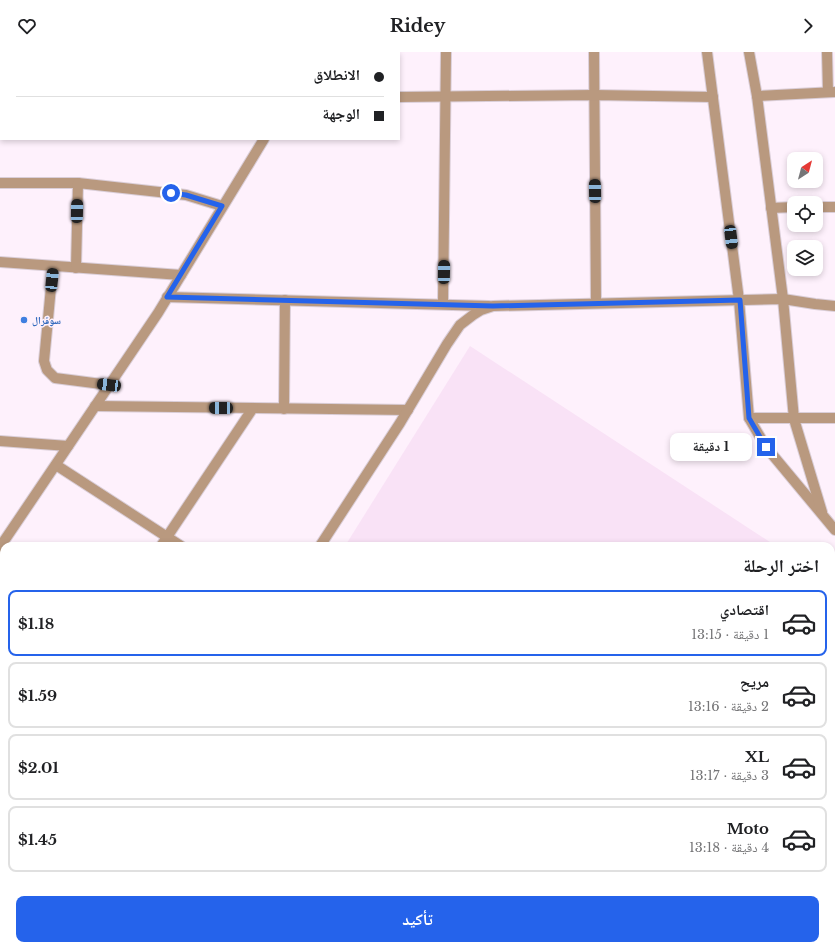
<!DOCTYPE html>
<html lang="ar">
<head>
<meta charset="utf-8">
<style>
  body { margin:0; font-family:"Libre Baskerville","Noto Naskh Arabic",serif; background:#f2f2f2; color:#202124; direction:rtl; height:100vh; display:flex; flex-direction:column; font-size:15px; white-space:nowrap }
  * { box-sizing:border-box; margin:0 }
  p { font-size:13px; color:#757577 }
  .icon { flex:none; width:22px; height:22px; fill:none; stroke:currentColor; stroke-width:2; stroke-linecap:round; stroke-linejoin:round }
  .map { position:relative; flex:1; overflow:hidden; direction:ltr }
  .drawer { position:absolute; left:0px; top:490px; width:835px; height:408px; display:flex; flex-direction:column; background:#fff; border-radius:12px 12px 0 0; box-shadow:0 2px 6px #0003; direction:rtl }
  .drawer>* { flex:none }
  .top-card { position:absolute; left:0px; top:0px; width:400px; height:88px; box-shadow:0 2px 6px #0003; direction:rtl; display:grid; align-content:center; height:88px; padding:0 16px; background:#fff }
  .needle { width:26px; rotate:36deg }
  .buttons { position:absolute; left:787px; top:100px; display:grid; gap:8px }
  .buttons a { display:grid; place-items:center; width:36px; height:36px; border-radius:8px; background:#fff; box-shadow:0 2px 6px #0003; font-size:20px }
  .end { position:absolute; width:18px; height:18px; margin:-9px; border:5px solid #2563eb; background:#fff; box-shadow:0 0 0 2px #fff }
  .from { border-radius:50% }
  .bubble { position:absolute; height:28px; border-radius:8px; background:#fff; box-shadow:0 2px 6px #0003; font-size:13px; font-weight:700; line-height:28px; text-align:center; direction:rtl }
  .car { position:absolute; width:12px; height:24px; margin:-12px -6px; border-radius:5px; box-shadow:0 0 3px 1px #0007; background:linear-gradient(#222 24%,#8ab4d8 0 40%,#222 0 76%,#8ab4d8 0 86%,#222 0) }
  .top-card b { display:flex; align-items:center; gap:14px; height:38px; font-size:15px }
  .top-card b+b { border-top:1px solid #e0e0e0 }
  .top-card i { width:10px; height:10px; background:#202124 }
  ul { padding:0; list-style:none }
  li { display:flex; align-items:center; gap:12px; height:66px; margin:0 8px 6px; padding:0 8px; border:2px solid #e0e0e0; border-radius:8px }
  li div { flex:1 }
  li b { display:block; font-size:15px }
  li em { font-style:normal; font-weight:700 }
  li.selected { border-color:#2563eb }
  li>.icon { width:36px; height:36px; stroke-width:1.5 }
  h2 { padding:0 16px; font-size:18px; line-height:48px }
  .cta { display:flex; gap:8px; margin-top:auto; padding:8px 16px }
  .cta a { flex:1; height:46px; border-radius:8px; background:#2563eb; color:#fff; font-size:16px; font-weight:700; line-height:46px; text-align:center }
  header { display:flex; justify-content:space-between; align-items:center; height:52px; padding:0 16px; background:#fff; font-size:18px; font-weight:700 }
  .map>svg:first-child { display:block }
  .built { fill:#f9e2f6 }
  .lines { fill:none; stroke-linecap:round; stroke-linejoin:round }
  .minor-casing { stroke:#daced8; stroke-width:12 }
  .tertiary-casing { stroke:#daced8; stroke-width:12 }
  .minor { stroke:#b9997f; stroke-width:10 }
  .tertiary { stroke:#b9997f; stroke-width:10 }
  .route { stroke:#2563eb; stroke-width:5 }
  .shop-dot { fill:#3f7fe0; stroke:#fef1fc; stroke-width:1.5 }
  .labels { text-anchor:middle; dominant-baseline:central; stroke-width:3; stroke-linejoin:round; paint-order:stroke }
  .shop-label { font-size:10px; font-weight:bold; fill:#366cbe; stroke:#fef1fc; text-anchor:start }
</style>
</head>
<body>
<header><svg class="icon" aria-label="forward" viewBox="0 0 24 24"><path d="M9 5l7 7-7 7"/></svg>Ridey<svg class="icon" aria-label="heart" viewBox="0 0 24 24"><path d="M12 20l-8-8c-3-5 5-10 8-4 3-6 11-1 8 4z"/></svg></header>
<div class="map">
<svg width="835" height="898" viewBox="0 0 835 898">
  <rect width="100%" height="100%" fill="#fef1fc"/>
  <!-- built -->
  <g class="built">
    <polygon points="470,294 776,494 345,494"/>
    <polygon points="831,517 835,521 835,898 585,898 580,894 831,894"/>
  </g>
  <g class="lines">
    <defs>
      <g id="minor">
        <polyline points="594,0 596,251"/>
        <polyline points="827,0 828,40"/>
        <polyline points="314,1 315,0"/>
        <polyline points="757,44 835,40"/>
        <polyline points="399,45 594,43 713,45"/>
        <polyline points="0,47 1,47"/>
        <polyline points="0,131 78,131"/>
        <polyline points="816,155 835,155"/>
        <polyline points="771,156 794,155"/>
        <polyline points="0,210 181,223"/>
        <polyline points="53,214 44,309 47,318 55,326 109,333"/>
        <polyline points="76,216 78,131 186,143 222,154"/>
        <polyline points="167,245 489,254"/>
        <polyline points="443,252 446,0"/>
        <polyline points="95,354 408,358"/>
        <polyline points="284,357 285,248"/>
        <polyline points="749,366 835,366"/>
        <polyline points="0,389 68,394"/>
        <polyline points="56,413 181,494"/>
        <polyline points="161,494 253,356"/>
        <polyline points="320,494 400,371 447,292 460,273 473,263 481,258 493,254 783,247 815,252 835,254"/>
        <polyline points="0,495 158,261 264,87"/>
        <polyline points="0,503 4,507"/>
        <polyline points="0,668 4,672"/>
        <polyline points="0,780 4,784"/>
        <polyline points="48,898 51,894"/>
      </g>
      <g id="tertiary">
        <polyline points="707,0 739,248 749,366 766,395 835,478"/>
        <polyline points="749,0 757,44 783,247 794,367 822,460"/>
      </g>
    </defs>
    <!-- minor casing -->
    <use href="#minor" class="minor-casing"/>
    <!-- tertiary casing -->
    <use href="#tertiary" class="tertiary-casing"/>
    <!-- minor -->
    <use href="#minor" class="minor"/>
    <!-- tertiary -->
    <use href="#tertiary" class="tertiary"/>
  </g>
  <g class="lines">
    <!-- route -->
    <polyline class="route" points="171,141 186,143 222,154 167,245 493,254 740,248 749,366 766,395"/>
  </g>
  <!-- markers -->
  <circle class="shop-dot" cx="24" cy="268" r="4"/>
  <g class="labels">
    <!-- shop labels -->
    <g class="shop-label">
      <text x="32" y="268">سوقرال</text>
    </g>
  </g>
</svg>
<div class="buttons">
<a><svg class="needle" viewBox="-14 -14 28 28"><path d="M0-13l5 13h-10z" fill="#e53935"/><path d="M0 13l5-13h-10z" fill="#757577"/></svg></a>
<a><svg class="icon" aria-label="locate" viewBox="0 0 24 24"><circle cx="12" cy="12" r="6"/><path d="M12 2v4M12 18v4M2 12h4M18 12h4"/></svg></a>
<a><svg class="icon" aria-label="layers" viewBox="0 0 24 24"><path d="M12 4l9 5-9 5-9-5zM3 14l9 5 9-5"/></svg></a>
</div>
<i class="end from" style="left:171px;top:141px"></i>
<i class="end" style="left:766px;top:395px"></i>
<div class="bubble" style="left:670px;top:381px;width:82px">1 دقيقة</div>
<i class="car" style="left:595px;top:139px;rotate:359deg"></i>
<i class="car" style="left:77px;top:159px;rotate:1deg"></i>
<i class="car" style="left:731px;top:185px;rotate:173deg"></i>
<i class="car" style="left:444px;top:220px;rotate:1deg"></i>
<i class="car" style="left:52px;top:228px;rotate:6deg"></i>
<i class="car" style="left:109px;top:333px;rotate:277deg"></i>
<i class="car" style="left:221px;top:356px;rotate:271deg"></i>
<div class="top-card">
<b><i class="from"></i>الانطلاق</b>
<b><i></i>الوجهة</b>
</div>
<section class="drawer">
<h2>اختر الرحلة</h2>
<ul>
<li class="selected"><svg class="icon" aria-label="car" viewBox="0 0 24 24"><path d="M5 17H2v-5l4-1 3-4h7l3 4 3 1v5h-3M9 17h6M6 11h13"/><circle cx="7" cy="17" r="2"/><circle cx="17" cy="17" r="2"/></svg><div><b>اقتصادي</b><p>1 دقيقة · 13:15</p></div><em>$1.18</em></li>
<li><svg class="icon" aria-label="car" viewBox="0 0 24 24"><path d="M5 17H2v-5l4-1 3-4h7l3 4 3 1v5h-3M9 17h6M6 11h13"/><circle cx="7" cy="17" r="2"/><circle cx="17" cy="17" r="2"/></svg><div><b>مريح</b><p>2 دقيقة · 13:16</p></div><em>$1.59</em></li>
<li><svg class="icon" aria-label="car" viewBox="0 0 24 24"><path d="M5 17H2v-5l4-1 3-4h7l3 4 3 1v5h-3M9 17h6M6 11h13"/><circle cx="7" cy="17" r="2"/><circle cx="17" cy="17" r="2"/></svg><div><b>XL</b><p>3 دقيقة · 13:17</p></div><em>$2.01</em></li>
<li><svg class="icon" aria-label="car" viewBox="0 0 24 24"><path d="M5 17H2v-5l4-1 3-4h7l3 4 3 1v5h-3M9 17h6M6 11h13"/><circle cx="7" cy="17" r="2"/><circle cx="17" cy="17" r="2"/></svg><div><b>Moto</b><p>4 دقيقة · 13:18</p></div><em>$1.45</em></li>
</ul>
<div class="cta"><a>تأكيد</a></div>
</section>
</div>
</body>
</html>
